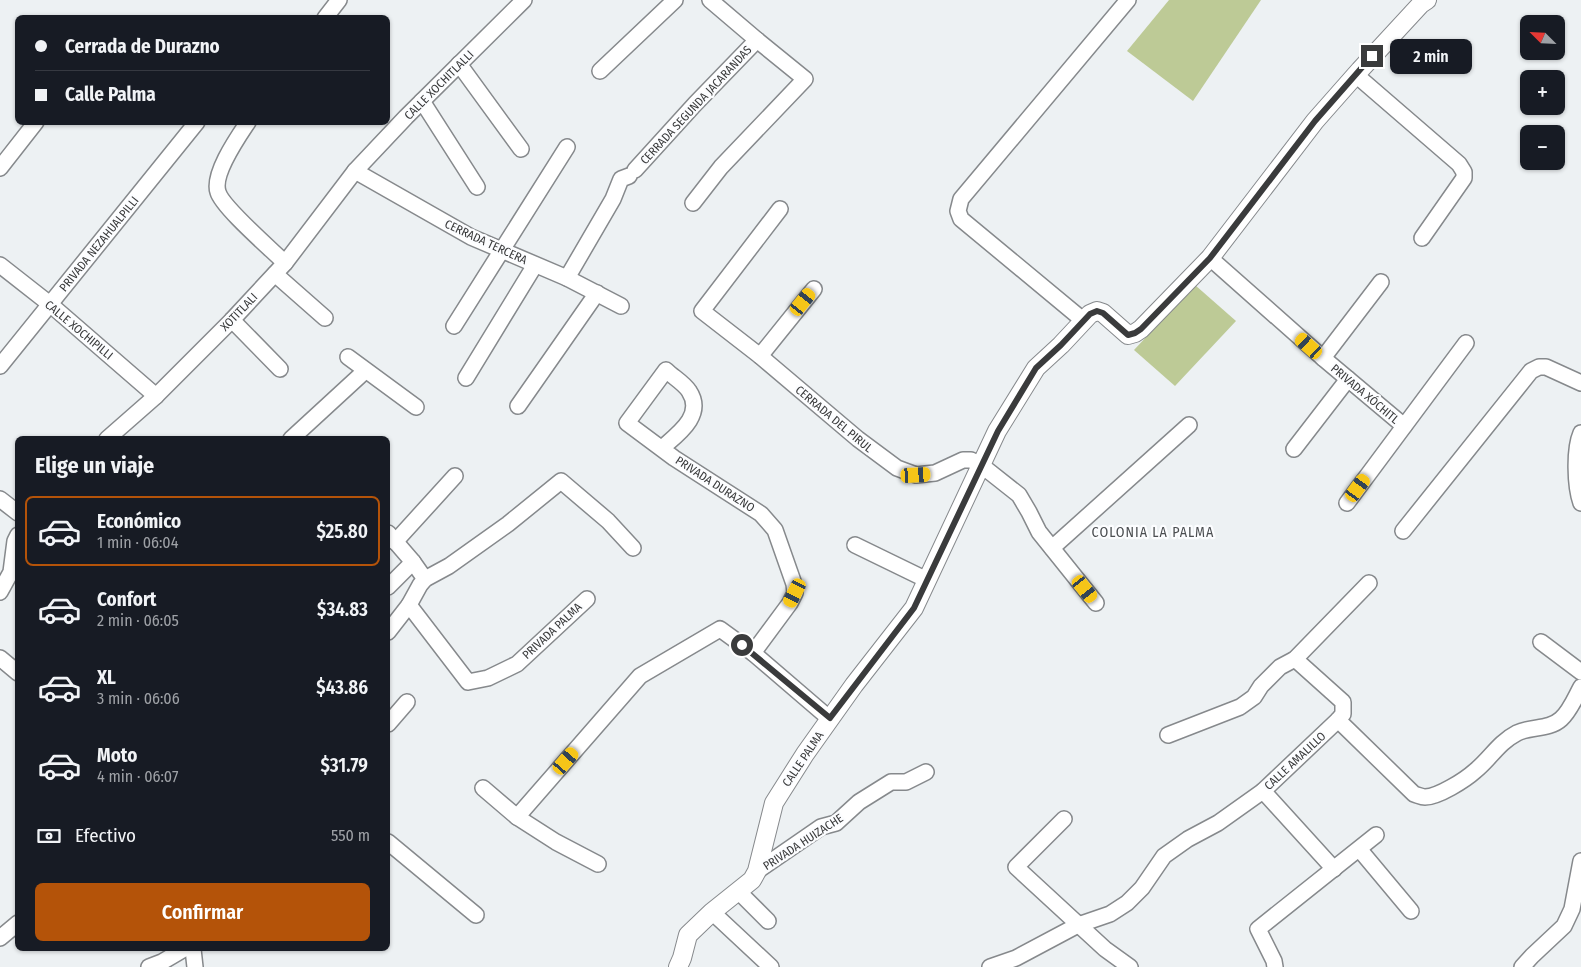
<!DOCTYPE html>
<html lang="es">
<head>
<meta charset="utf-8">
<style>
  body { margin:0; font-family:"Fira Sans Condensed",sans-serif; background:#20242c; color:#f1f3f6; height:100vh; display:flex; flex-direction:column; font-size:19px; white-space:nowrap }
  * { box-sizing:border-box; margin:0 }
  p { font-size:16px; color:#9ea1a6 }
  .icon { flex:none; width:28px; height:28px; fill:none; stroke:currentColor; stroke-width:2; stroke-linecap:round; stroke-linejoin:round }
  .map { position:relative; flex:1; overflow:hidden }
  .panel { position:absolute; left:15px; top:436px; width:375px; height:515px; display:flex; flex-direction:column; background:#171b24; border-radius:8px; box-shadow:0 1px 4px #0004 }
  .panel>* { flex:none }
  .hud { position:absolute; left:15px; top:15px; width:375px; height:110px; border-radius:8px; box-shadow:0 1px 4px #0004; display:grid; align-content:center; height:110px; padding:0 20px; background:#171b24 }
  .needle { width:32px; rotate:294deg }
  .controls { position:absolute; left:1520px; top:15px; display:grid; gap:10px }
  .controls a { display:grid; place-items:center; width:45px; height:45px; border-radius:8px; background:#171b24; box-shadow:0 1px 4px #0004; font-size:25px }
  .end { position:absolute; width:22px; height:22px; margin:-11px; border:6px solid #3a3b3c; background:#fff; box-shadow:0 0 0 2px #fff }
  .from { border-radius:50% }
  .bubble { position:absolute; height:35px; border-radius:8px; background:#171b24; box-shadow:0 1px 4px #0004; font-size:16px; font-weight:600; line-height:35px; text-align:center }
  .car { position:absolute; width:15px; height:30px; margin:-15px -8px; border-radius:6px; box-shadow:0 0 4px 1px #0007; background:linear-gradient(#f5c518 24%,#345 0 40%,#f5c518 0 76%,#345 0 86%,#f5c518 0) }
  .hud b { display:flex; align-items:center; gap:18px; height:48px; font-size:19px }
  .hud b+b { border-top:1px solid #363941 }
  .hud i { width:12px; height:12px; background:#f1f3f6 }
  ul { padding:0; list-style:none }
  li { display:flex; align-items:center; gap:15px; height:70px; margin:0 10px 8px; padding:0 10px; border:2px solid transparent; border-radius:8px }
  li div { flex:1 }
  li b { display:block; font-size:19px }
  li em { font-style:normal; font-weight:600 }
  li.active { border-color:#b45309 }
  li>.icon { width:45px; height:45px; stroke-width:1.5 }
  h2 { padding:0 20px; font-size:22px; line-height:60px }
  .pay { display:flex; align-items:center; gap:12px; height:55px; padding:0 20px; font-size:19px }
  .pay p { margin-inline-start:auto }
  .cta { display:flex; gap:10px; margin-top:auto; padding:10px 20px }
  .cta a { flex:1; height:58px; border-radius:8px; background:#b45309; color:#fff; font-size:20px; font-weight:600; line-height:58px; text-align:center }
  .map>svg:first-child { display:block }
  .pitch { fill:#bdca96 }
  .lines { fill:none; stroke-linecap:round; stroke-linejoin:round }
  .minor-casing { stroke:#86898c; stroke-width:18 }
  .tertiary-casing { stroke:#86898c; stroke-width:20 }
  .minor { stroke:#fff; stroke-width:15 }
  .tertiary { stroke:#fff; stroke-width:18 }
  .route { stroke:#3a3b3c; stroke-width:6 }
  .labels { text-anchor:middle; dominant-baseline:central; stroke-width:4.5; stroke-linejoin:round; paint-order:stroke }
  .street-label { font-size:12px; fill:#3a3b3c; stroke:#fcfdff }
  .neighbourhood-label { font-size:14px; letter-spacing:1px; fill:#4b4e51; stroke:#fcfdff }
</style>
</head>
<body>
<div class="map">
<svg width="1581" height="967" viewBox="0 0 1581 967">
  <rect width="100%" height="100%" fill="#edf1f3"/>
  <!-- pitch -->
  <g class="pitch">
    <polygon points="1169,0 1261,0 1193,101 1127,51"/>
    <polygon points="1195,285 1236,321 1175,386 1134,350"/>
  </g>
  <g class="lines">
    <defs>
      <g id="minor">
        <polyline points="325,18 339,0"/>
        <polyline points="459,64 521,149"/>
        <polyline points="600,71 675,0"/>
        <polyline points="1356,75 1459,164 1464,172 1464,178 1422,238"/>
        <polyline points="422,101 477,187"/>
        <path d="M248 122C238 137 212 174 218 192 222 207 272 250 285 263"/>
        <polyline points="0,168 36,122"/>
        <polyline points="635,170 695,104 757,40"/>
        <polyline points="355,171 471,237 567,278 621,306"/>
        <polyline points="693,203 721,167 805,79 757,40 710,0"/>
        <polyline points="780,209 702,311 760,356 858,439 897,468 916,475 935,473 963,460 971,460 981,465 1019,495 1029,512 1039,532 1096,603"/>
        <polyline points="1210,258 1323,358 1404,426"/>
        <polyline points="0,265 51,305 156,396"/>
        <polyline points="275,274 325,318"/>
        <polyline points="567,278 613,199 621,179 629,176"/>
        <polyline points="232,320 280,369"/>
        <polyline points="1084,321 961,219 958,211 961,199 1128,0"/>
        <polyline points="454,326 567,147"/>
        <polyline points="760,356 814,289"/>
        <polyline points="348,357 416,407"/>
        <polyline points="1323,358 1381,282"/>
        <polyline points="0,366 197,122"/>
        <polyline points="466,378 535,265"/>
        <polyline points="518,406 597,293"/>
        <path d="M1581 433C1574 449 1575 486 1581 503"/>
        <polyline points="107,439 156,396 232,320 285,263 355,171 406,117 524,0"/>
        <polyline points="291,439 365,371"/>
        <path d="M662 448C678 434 705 415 689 391 684 383 673 377 666 370L627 423 674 458 761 514 775 530 794 584 795 593 790 603 753 653"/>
        <polyline points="1294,449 1348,379"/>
        <polyline points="0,499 18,513"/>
        <polyline points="1347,503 1466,343"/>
        <polyline points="1403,531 1531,371 1539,367 1546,367 1581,383"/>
        <polyline points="388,533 413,562 425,579"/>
        <polyline points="395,542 455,476"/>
        <polyline points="855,545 927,580"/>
        <polyline points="1052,548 1189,425"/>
        <polyline points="388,587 413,562"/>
        <polyline points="0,592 11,572 15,541 18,535"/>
        <polyline points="409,605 468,682 488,678 517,664 587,599"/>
        <polyline points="388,632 409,605 420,585 425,579 449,566 508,524 561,481 608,521 633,548"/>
        <polyline points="1541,642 1581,672"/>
        <polyline points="0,658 18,673"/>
        <path d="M1338 720 1414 794C1418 795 1421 797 1425 797 1438 797 1465 780 1475 771 1491 758 1498 743 1517 733 1531 726 1549 730 1561 719 1570 711 1575 698 1581 687"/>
        <polyline points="388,724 407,702"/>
        <polyline points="1168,735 1240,707 1254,697 1261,686 1280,667 1295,659 1369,583"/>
        <polyline points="483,788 517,817 556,842 598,864"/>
        <polyline points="1263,791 1334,869"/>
        <polyline points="517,817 640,676 720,629 753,653 830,719"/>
        <polyline points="1064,819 1016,867 1105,949 1130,967"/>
        <polyline points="388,842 476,915"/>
        <polyline points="1360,850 1411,911"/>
        <polyline points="757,871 821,827 836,823 859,802 891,782 906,782 926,772"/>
        <polyline points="738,891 768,921"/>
        <polyline points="712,912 771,967"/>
        <polyline points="0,938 18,923"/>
        <polyline points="193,949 195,967"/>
        <polyline points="149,967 162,962 184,949"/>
        <polyline points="990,967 1016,958 1078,925 1110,914 1127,903 1142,888 1164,856 1188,839 1218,823 1263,791 1338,720 1343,714 1343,702 1295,659"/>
        <polyline points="1275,967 1274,961 1258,929 1376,835"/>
        <polyline points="1522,967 1532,956 1564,926 1572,909 1581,861"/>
      </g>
      <polyline id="tertiary" points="678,967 682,958 688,935 712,912 752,880 757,871 774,803 805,754 854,685 914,608 997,431 1036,368 1061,345 1090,314 1097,311 1103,313 1128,335 1135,333 1141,329 1210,258 1315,121 1360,70 1421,4 1427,0"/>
    </defs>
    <!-- minor casing -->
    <use href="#minor" class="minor-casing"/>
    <!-- tertiary casing -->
    <use href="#tertiary" class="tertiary-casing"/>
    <!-- minor -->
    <use href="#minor" class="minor"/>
    <!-- tertiary -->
    <use href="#tertiary" class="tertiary"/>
  </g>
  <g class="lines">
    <!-- route -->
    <polyline class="route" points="742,645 830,718 914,608 998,431 1036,368 1061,345 1090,314 1097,311 1103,313 1128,335 1135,333 1141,329 1210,258 1315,121 1372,56"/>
  </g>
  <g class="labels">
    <!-- street labels -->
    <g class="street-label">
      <text transform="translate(439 85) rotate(-45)">CALLE XOCHITLALLI</text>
      <text transform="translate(696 105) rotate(-47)">CERRADA SEGUNDA JACARANDAS</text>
      <text transform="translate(486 242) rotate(25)">CERRADA TERCERA</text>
      <text transform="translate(99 244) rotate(-51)">PRIVADA NEZAHUALPILLI</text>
      <text transform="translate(239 312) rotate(-46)">XOTITLALI</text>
      <text transform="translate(79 330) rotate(40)">CALLE XOCHIPILLI</text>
      <text transform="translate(1365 394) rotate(40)">PRIVADA XÓCHITL</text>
      <text transform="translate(834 419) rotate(40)">CERRADA DEL PIRUL</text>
      <text transform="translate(715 484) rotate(33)">PRIVADA DURAZNO</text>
      <text transform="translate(552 631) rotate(-43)">PRIVADA PALMA</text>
      <text transform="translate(803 759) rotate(-56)">CALLE PALMA</text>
      <text transform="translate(1295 761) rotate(-43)">CALLE AMALILLO</text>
      <text transform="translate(803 842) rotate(-33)">PRIVADA HUIZACHE</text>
    </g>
    <!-- neighbourhood labels -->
    <g class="neighbourhood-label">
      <text x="1153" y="532">COLONIA LA PALMA</text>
    </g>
  </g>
</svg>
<div class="controls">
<a><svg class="needle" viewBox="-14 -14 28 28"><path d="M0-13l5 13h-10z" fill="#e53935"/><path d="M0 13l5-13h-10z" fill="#9ea1a6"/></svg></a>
<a>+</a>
<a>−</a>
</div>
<i class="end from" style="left:742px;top:645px"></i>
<i class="end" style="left:1372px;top:56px"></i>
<div class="bubble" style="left:1390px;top:39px;width:82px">2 min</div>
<i class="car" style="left:803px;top:302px;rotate:39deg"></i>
<i class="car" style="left:1309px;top:346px;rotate:312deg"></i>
<i class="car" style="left:916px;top:475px;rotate:87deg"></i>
<i class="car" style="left:1358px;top:488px;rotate:36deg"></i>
<i class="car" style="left:1085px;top:589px;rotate:141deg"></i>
<i class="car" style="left:795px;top:593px;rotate:207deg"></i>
<i class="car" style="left:566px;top:761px;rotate:41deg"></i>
<div class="hud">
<b><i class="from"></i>Cerrada de Durazno</b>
<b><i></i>Calle Palma</b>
</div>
<section class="panel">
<h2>Elige un viaje</h2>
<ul>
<li class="active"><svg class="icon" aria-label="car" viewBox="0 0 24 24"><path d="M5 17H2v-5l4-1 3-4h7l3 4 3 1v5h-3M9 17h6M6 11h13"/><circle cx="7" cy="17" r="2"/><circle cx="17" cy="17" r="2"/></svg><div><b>Económico</b><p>1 min · 06:04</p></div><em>$25.80</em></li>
<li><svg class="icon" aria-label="car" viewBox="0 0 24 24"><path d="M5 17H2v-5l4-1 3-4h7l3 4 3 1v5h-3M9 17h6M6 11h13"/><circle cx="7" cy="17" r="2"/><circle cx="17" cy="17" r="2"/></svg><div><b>Confort</b><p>2 min · 06:05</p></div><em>$34.83</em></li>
<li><svg class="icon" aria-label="car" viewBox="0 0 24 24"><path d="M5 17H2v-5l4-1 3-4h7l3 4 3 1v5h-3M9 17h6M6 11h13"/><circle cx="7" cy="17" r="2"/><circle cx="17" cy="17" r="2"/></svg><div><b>XL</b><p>3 min · 06:06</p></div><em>$43.86</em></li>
<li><svg class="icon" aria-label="car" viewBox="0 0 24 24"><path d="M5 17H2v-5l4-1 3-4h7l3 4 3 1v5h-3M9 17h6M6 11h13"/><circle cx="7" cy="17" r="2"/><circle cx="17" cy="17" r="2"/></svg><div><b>Moto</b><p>4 min · 06:07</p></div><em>$31.79</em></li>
</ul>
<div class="pay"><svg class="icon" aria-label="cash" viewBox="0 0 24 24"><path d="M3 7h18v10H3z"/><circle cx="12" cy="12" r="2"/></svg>Efectivo<p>550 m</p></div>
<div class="cta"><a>Confirmar</a></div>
</section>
</div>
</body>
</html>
